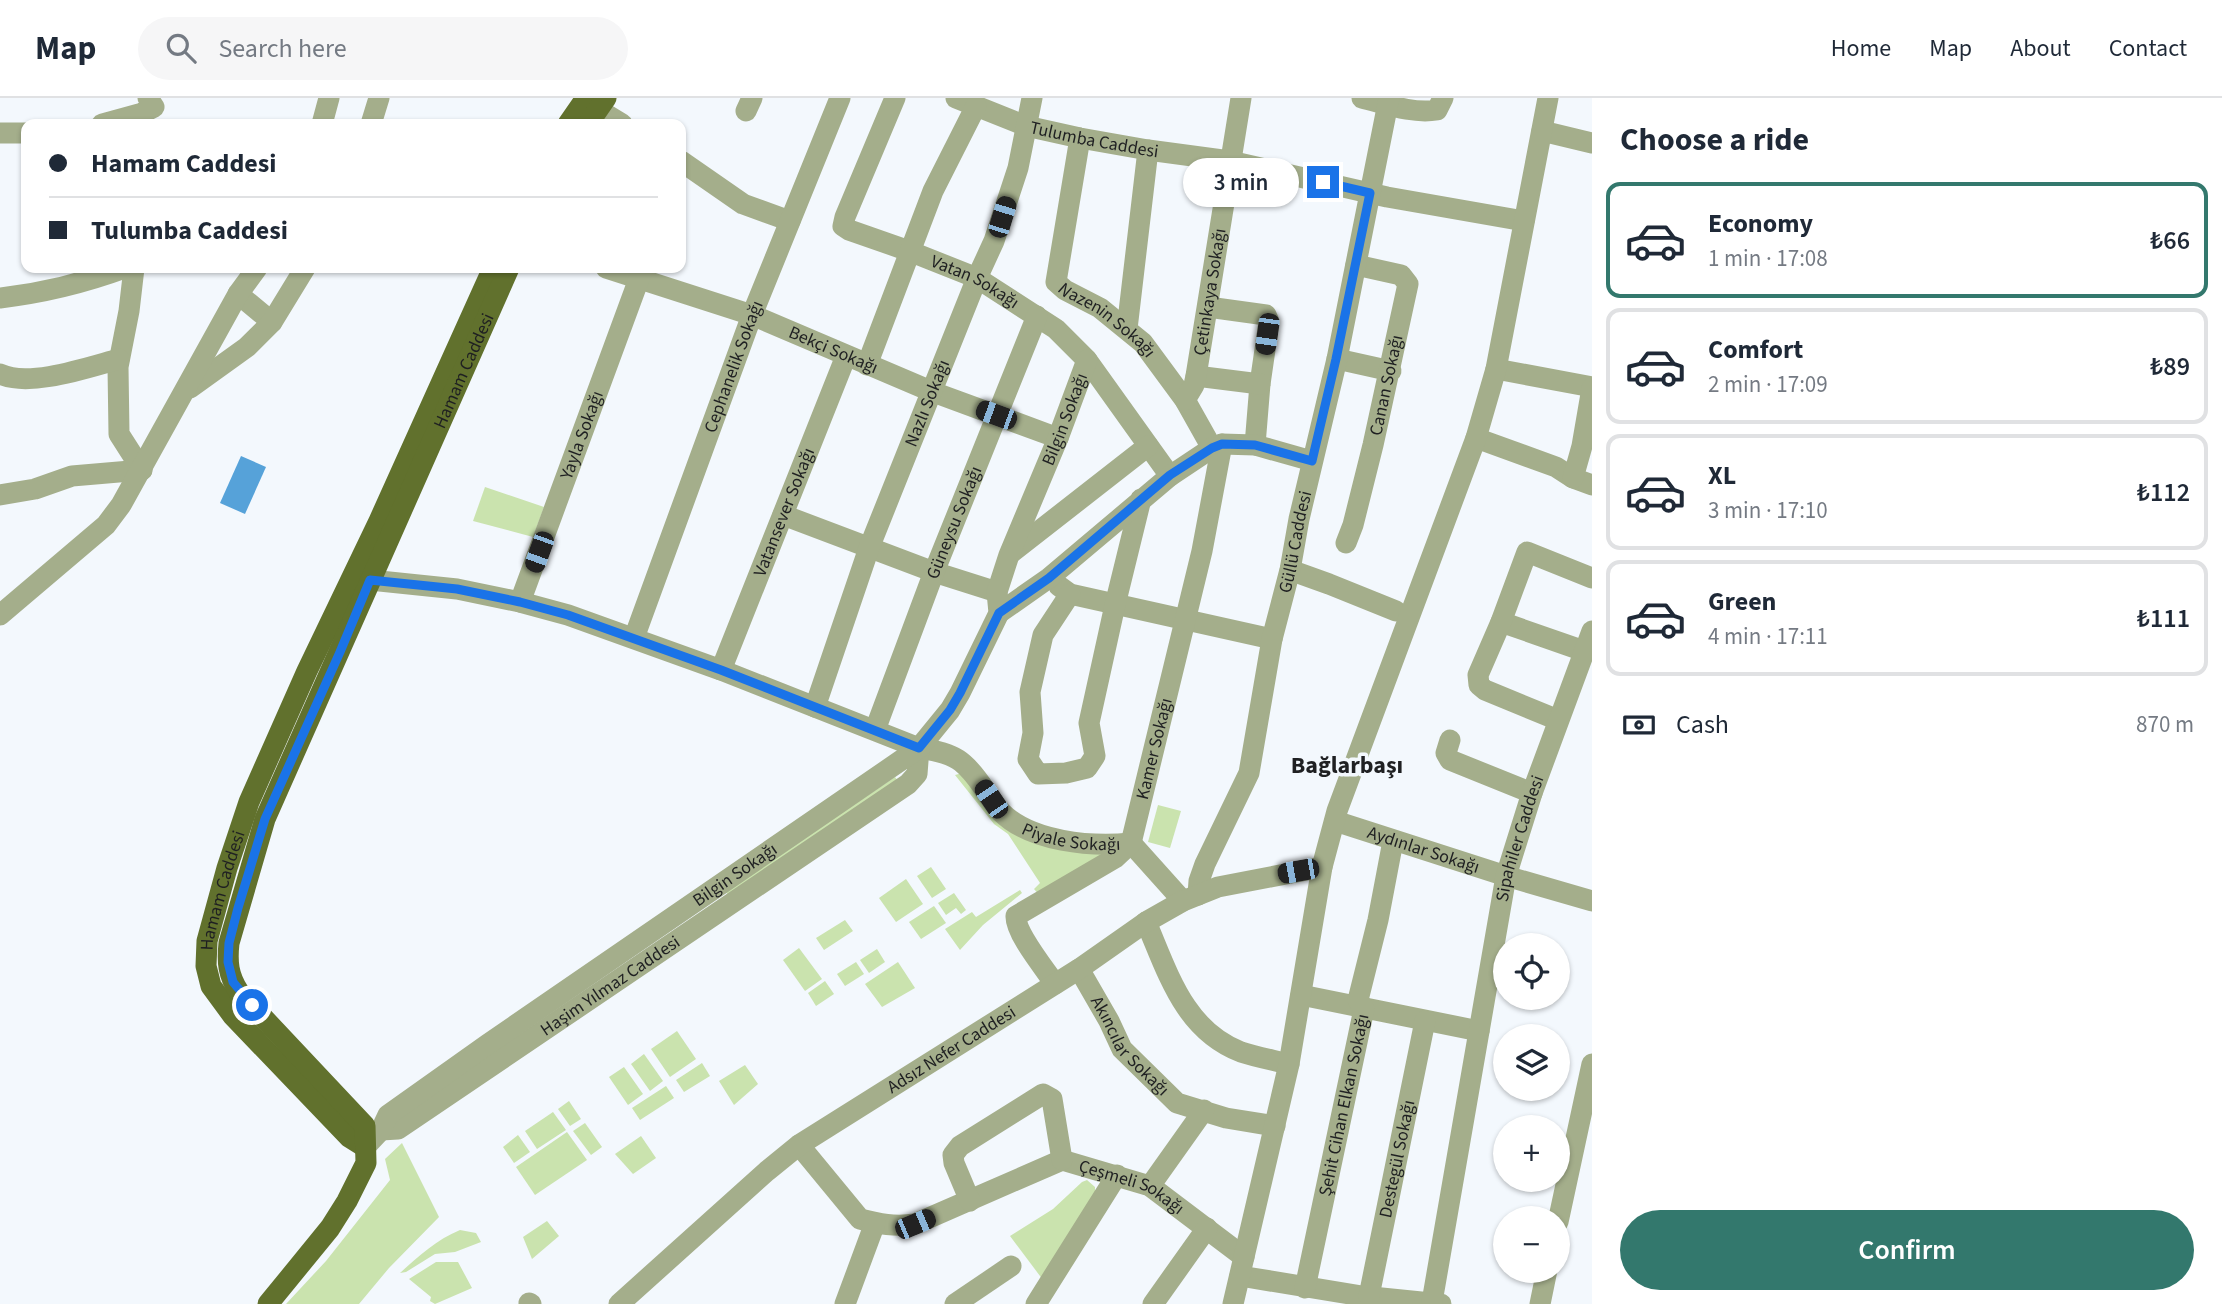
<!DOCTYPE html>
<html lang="en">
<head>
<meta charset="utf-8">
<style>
  body { margin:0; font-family:"Source Sans 3",sans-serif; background:#f6f6f7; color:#1f2937; height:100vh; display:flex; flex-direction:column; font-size:26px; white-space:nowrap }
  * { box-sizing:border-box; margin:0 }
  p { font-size:23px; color:#747a83 }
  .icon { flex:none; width:38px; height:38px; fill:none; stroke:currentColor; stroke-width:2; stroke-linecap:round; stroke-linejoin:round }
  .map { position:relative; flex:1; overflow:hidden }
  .details { display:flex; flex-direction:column; background:#fff; width:630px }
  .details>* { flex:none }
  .top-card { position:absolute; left:21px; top:21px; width:665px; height:154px; border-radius:14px; box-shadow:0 2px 5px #0004; display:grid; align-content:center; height:154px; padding:0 28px; background:#fff }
  .fabs { position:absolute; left:1493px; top:835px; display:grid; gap:14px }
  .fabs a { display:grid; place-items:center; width:77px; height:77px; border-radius:50%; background:#fff; box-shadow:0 2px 5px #0004; font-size:35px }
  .end { position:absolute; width:32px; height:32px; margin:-16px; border:9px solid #1a73e8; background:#fff; box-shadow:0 0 0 4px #fff }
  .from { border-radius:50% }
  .bubble { position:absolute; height:49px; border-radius:24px; background:#fff; box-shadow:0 2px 5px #0004; font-size:23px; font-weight:600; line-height:49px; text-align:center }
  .car { position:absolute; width:21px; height:42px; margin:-21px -10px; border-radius:9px; box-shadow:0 0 5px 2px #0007; background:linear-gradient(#222 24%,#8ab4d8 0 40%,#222 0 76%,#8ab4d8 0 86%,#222 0) }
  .top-card b { display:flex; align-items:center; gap:24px; height:66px; font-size:26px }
  .top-card b+b { border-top:2px solid #e0e1e3 }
  .top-card i { width:18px; height:18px; background:#1f2937 }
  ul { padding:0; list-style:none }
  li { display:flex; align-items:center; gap:21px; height:116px; margin:0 14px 10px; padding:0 14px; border:4px solid #e0e1e3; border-radius:14px }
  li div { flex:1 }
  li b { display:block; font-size:26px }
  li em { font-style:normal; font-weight:600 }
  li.selected { border-color:#33786d }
  li>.icon { width:63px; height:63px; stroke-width:1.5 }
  h2 { padding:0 28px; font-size:32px; line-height:84px }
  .pay { display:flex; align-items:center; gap:18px; height:77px; padding:0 28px; font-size:26px }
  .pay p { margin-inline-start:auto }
  .button { display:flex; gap:14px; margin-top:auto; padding:14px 28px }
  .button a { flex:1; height:80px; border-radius:42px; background:#33786d; color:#fff; font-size:28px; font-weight:600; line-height:80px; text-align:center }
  header { display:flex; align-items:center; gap:42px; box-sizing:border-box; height:98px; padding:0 35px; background:#fff; border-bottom:2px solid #e0e1e3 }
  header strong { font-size:33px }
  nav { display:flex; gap:38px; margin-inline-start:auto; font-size:24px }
  .search { width:490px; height:63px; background:#f6f6f7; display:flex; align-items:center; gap:18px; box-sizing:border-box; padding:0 24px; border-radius:38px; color:#747a83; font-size:26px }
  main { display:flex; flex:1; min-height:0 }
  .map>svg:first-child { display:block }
  .green { fill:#cae3ae }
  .water { fill:#56a2d9 }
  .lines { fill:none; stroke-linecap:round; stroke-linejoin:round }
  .minor { stroke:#a4ae8b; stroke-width:21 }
  .major { stroke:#61712d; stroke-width:21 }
  .route { stroke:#1a73e8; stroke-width:9 }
  .labels { text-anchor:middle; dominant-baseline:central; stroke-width:7; stroke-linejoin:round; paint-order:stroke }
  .street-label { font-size:18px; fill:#1f2022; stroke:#f3f8fd }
  .district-label { font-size:24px; font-weight:bold; fill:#1f2022; stroke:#f3f8fd }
</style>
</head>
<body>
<header>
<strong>Map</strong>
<div class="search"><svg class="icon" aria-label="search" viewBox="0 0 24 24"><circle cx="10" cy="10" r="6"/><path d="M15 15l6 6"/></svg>Search here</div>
<nav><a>Home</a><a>Map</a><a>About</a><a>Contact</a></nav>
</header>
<main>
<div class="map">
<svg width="1592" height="1206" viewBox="0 0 1592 1206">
  <rect width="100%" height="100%" fill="#f3f8fd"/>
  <!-- green -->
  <g class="green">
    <polygon points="485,389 544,409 533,439 473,423"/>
    <polygon points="966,674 1011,723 1107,753 1040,798 1034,791 1040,785 1008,736 994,726 955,677"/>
    <polygon points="895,679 898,683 728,797 725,793"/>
    <polygon points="1158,707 1181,713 1170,750 1148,744"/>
    <polygon points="931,769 946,791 932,800 917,778"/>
    <polygon points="906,781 923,806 896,824 879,800"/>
    <polygon points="1020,792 1022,795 983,827 960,852 945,831 972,814 976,819"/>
    <polygon points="954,795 966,812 961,816 956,810 946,817 938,805"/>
    <polygon points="934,808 946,825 921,841 909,824"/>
    <polygon points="845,822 853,833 824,852 816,840"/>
    <polygon points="799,850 822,881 805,893 783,862"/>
    <polygon points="877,851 885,864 869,875 860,862"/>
    <polygon points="856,864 864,876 845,888 837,876"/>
    <polygon points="898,864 915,890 882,909 865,886"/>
    <polygon points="825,883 834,896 816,908 808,895"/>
    <polygon points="677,933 696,961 670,979 651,951"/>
    <polygon points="644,956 663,983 650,993 631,966"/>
    <polygon points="702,965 710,978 684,994 676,982"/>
    <polygon points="745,967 758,986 734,1007 719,983"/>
    <polygon points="624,969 643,996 628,1007 609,979"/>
    <polygon points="666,988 674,1000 640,1022 632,1010"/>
    <polygon points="569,1003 581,1021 570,1028 558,1011"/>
    <polygon points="553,1014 566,1032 537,1051 525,1033"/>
    <polygon points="585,1025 602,1049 591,1057 573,1033"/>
    <polygon points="567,1034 587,1062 535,1097 516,1069"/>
    <polygon points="518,1037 530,1054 514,1065 503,1049"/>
    <polygon points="641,1038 656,1060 633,1076 615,1056"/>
    <polygon points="402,1045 439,1119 389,1170 359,1206 286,1206 326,1163 390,1082 385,1061"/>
    <polygon points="1087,1082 1095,1089 1095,1096 1046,1186 1010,1138 1053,1111 1082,1084"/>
    <polygon points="547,1123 559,1138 532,1161 523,1139"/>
    <path d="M460 1132 476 1135 481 1144 455 1154 435 1156 406 1174 400 1175C419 1158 436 1142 460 1132Z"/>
    <polygon points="436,1164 458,1164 472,1190 435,1206 430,1203 431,1199 409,1181"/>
  </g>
  <!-- water -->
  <polygon class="water" points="241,358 266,369 245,416 220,405"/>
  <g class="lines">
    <!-- minor -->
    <g class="minor">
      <path id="s1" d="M895 0 845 119 843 128 849 132 909 153 977 180 1056 231 1087 262 1170 378"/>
      <path id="s2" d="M956 0 1026 28 1080 40 1148 52 1230 63 1387 99 1524 123"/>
      <path d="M1362 0C1386 6 1412 16 1437 12L1443 0"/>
      <polyline points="599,12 622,26"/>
      <polyline points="746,13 752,0"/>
      <polyline points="102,26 142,15 154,9 148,0"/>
      <polyline points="322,26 329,0"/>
      <polyline points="371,26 379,0"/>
      <polyline points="1542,33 1592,45"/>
      <polyline points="0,35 26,35"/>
      <path id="s3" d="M1080 40 1056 184 1065 192 1100 210 1143 245 1185 302 1212 350"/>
      <polyline points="681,63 743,106 790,123"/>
      <polyline points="134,170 129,213 118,269 119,336 142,372"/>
      <path id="s4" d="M606 170 752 217 933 294 1058 340"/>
      <polyline points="238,196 272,224"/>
      <path d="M0 200C43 195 84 185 125 170"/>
      <polyline points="1208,209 1266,217 1269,224 1260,286 1255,347"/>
      <polyline points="1127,231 1148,52"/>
      <polyline points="1337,261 1391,273"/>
      <polyline points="867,267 933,93 976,8"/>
      <polyline points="1496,271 1592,289"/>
      <path d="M0 276C29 290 89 269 119 261"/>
      <polyline points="1196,278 1260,286"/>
      <polyline points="190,290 247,249 272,224 305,170"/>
      <path id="s5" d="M1185 302 1194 287 1196 278 1241 0"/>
      <polyline points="1476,340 1556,369 1573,380 1592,387"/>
      <polyline points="1573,380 1582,348 1592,290"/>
      <polyline points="0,397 35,391 72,378 142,372"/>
      <polyline points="783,417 934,474 997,494"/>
      <path id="s6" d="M1346 445 1353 427 1373 347 1408 186 1401 177 1356 167"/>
      <polyline points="1011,455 1148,348"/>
      <polyline points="1290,472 1329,486 1396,513"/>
      <path id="s7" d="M370 482 457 491 520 504 568 517 721 572 919 650C955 655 965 662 985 692 990 699 995 708 1001 714 1031 744 1091 749 1131 745L1183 803"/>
      <polyline points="1059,488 1070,496 1272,541"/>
      <polyline points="1070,496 1043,537 1030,594 1033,635 1028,661 1038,676 1066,675 1087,670 1095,658 1089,625 1115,507 1141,401"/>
      <path id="s8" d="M520 504 643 170"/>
      <polyline points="999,515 1049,480 1170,378 1212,350 1222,346 1255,347 1312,363"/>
      <polyline points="0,517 106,427 121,407 238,196 257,170"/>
      <polyline points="1501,524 1584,553"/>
      <path id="s9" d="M634 540 752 217 840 0"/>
      <path id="s10" d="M721 572 846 258"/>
      <path id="s11" d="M815 609 869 450 977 180 994 143 1018 70 1032 0"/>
      <polyline points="1558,622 1485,592 1479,587 1478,577 1501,524 1527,454 1592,480"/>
      <path id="s12" d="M875 632 934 474 1037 218"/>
      <polyline points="1450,642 1446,655 1450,662 1532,695"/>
      <path id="s13" d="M1335 723 1506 778 1592 803"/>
      <path id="s14" d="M1198 797 1199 783 1205 766 1249 675 1272 541 1290 472 1299 421 1337 261 1389 0"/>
      <path d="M1146 824C1168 875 1184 932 1241 954 1256 959 1273 962 1289 966"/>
      <path id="s15" d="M1079 871 1109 923 1122 951 1177 1005 1226 1020 1275 1028"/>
      <path id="s16" d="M1055 886C1045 871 1015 835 1016 818L1115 760 1131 745 1202 453 1222 346"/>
      <polyline points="1301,897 1479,933"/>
      <path id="s17" d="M381 1032 398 1031 908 686 917 676 919 650"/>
      <path id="s18" d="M799 1047 860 1121C879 1126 895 1129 915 1126L1062 1062 1150 1088 1244 1159"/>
      <path id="s19" d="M365 1049 381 1032 388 1017 488 946 919 650 950 612 960 595 999 515 997 494 1009 457 1058 340 1087 262"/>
      <polyline points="1150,1088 1204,1012"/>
      <polyline points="970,1103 954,1065 953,1057 960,1048 1043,996 1052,1001 1062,1062"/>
      <polyline points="1558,1124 1592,966"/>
      <polyline points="1240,1178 1362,1198 1441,1206"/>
      <path id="s20" d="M1305 1190 1364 911 1358 902 1378 822 1393 743"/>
      <path id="s21" d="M1369 1198 1425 923"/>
      <path id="s22" d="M1432 1204 1506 778 1532 695 1592 533"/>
      <polyline points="529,1205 531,1206"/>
      <path id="s23" d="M619 1206 767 1073 799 1047 1079 871 1146 824 1183 803 1218 789 1322 769"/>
      <polyline points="845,1206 875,1125"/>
      <polyline points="955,1206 1011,1168"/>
      <polyline points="1036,1206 1117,1077"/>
      <polyline points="1153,1206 1207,1130"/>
      <polyline points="1233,1206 1289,966 1322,769 1337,713 1476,340 1496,271 1548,0"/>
      <polyline points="1540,1206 1547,1172"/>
    </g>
    <!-- major -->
    <g class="major">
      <polyline points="568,26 586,0"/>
      <polyline points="588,26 606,0"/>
      <path id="s24" d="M365 1049 349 1039 233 918 211 888 206 868 207 843 227 770 249 704 307 573 379 423 493 170"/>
      <path id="s25" d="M268 1206 330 1130 347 1103 366 1065 365 1028 239 894C228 877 227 864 229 845L265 721 509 170"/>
    </g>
  </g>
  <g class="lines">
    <!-- route -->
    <polyline class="route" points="252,907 233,884 228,864 229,845 238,810 265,721 340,554 370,482 457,491 520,504 568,517 721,572 919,650 950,612 960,595 999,515 1049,480 1170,377 1212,350 1222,346 1255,347 1312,363 1336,261 1370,95 1323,84"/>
  </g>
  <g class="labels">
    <!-- street labels -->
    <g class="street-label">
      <text stroke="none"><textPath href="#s2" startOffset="145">Tulumba Caddesi</textPath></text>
      <text stroke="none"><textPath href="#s1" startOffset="282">Vatan Sokağı</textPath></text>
      <text stroke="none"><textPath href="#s5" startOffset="112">Çetinkaya Sokağı</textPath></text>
      <text stroke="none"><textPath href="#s3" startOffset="210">Nazenin Sokağı</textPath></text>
      <text stroke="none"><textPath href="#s4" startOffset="242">Bekçi Sokağı</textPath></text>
      <text stroke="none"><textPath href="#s9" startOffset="289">Cephanelik Sokağı</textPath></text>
      <text stroke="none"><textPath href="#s25" startOffset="1064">Hamam Caddesi</textPath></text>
      <text stroke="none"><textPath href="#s6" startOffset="163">Canan Sokağı</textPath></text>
      <text stroke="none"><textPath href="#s11" startOffset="324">Nazlı Sokağı</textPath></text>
      <text stroke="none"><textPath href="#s19" startOffset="1050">Bilgin Sokağı</textPath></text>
      <text stroke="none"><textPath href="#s8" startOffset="178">Yayla Sokağı</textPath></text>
      <text stroke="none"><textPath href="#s10" startOffset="170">Vatansever Sokağı</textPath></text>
      <text stroke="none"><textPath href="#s12" startOffset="222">Güneysu Sokağı</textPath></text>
      <text stroke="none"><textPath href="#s14" startOffset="369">Güllü Caddesi</textPath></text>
      <text stroke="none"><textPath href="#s16" startOffset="313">Kamer Sokağı</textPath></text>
      <text stroke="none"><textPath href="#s7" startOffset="763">Piyale Sokağı</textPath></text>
      <text stroke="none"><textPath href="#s22" startOffset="472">Sipahiler Caddesi</textPath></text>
      <text stroke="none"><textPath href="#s13" startOffset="93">Aydınlar Sokağı</textPath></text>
      <text stroke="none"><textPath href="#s19" startOffset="462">Bilgin Sokağı</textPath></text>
      <text stroke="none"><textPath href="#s24" startOffset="322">Hamam Caddesi</textPath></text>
      <text stroke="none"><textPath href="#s17" startOffset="273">Haşim Yılmaz Caddesi</textPath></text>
      <text stroke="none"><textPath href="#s15" startOffset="93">Akıncılar Sokağı</textPath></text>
      <text stroke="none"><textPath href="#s23" startOffset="420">Adsız Nefer Caddesi</textPath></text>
      <text stroke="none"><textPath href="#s20" startOffset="187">Şehit Cihan Elkan Sokağı</textPath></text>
      <text stroke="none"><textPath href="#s21" startOffset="140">Destegül Sokağı</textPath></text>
      <text stroke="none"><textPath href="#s18" startOffset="387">Çeşmeli Sokağı</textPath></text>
    </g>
    <!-- district labels -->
    <g class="district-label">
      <text x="1347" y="667">Bağlarbaşı</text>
    </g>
  </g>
</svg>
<div class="fabs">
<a><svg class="icon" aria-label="locate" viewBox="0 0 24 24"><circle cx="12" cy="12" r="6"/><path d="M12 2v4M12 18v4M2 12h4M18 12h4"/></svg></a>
<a><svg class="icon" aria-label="layers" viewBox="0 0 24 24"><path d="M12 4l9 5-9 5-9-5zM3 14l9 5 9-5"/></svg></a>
<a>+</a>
<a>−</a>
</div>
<i class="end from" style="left:252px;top:907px"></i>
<i class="end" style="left:1323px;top:84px"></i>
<div class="bubble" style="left:1183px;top:60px;width:116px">3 min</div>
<i class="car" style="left:1002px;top:119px;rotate:17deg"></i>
<i class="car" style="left:1267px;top:236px;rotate:188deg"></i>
<i class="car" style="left:996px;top:317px;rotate:290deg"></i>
<i class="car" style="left:539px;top:454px;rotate:200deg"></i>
<i class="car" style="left:991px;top:701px;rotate:326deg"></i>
<i class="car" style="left:1298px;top:773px;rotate:260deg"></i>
<i class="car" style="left:915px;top:1126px;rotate:67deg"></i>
<div class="top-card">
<b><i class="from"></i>Hamam Caddesi</b>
<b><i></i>Tulumba Caddesi</b>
</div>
</div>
<section class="details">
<h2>Choose a ride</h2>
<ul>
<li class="selected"><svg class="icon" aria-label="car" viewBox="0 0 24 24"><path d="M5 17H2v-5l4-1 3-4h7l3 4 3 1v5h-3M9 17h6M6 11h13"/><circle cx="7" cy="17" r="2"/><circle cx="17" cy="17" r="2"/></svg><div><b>Economy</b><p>1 min · 17:08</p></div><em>₺66</em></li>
<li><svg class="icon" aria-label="car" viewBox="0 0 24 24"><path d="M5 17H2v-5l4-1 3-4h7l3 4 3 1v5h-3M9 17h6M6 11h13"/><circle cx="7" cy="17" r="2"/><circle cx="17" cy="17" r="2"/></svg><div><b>Comfort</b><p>2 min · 17:09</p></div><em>₺89</em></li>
<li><svg class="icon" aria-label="car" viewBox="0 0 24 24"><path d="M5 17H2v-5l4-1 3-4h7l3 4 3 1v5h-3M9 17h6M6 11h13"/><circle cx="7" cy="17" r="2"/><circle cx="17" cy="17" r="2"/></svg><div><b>XL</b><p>3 min · 17:10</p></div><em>₺112</em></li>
<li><svg class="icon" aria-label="car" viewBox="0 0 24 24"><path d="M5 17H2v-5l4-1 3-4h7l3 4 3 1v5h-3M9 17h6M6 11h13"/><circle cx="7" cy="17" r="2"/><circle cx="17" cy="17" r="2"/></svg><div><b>Green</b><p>4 min · 17:11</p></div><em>₺111</em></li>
</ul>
<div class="pay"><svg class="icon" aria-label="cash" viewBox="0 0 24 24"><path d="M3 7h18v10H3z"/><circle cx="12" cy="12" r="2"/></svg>Cash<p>870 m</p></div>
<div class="button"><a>Confirm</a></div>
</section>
</main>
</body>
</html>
